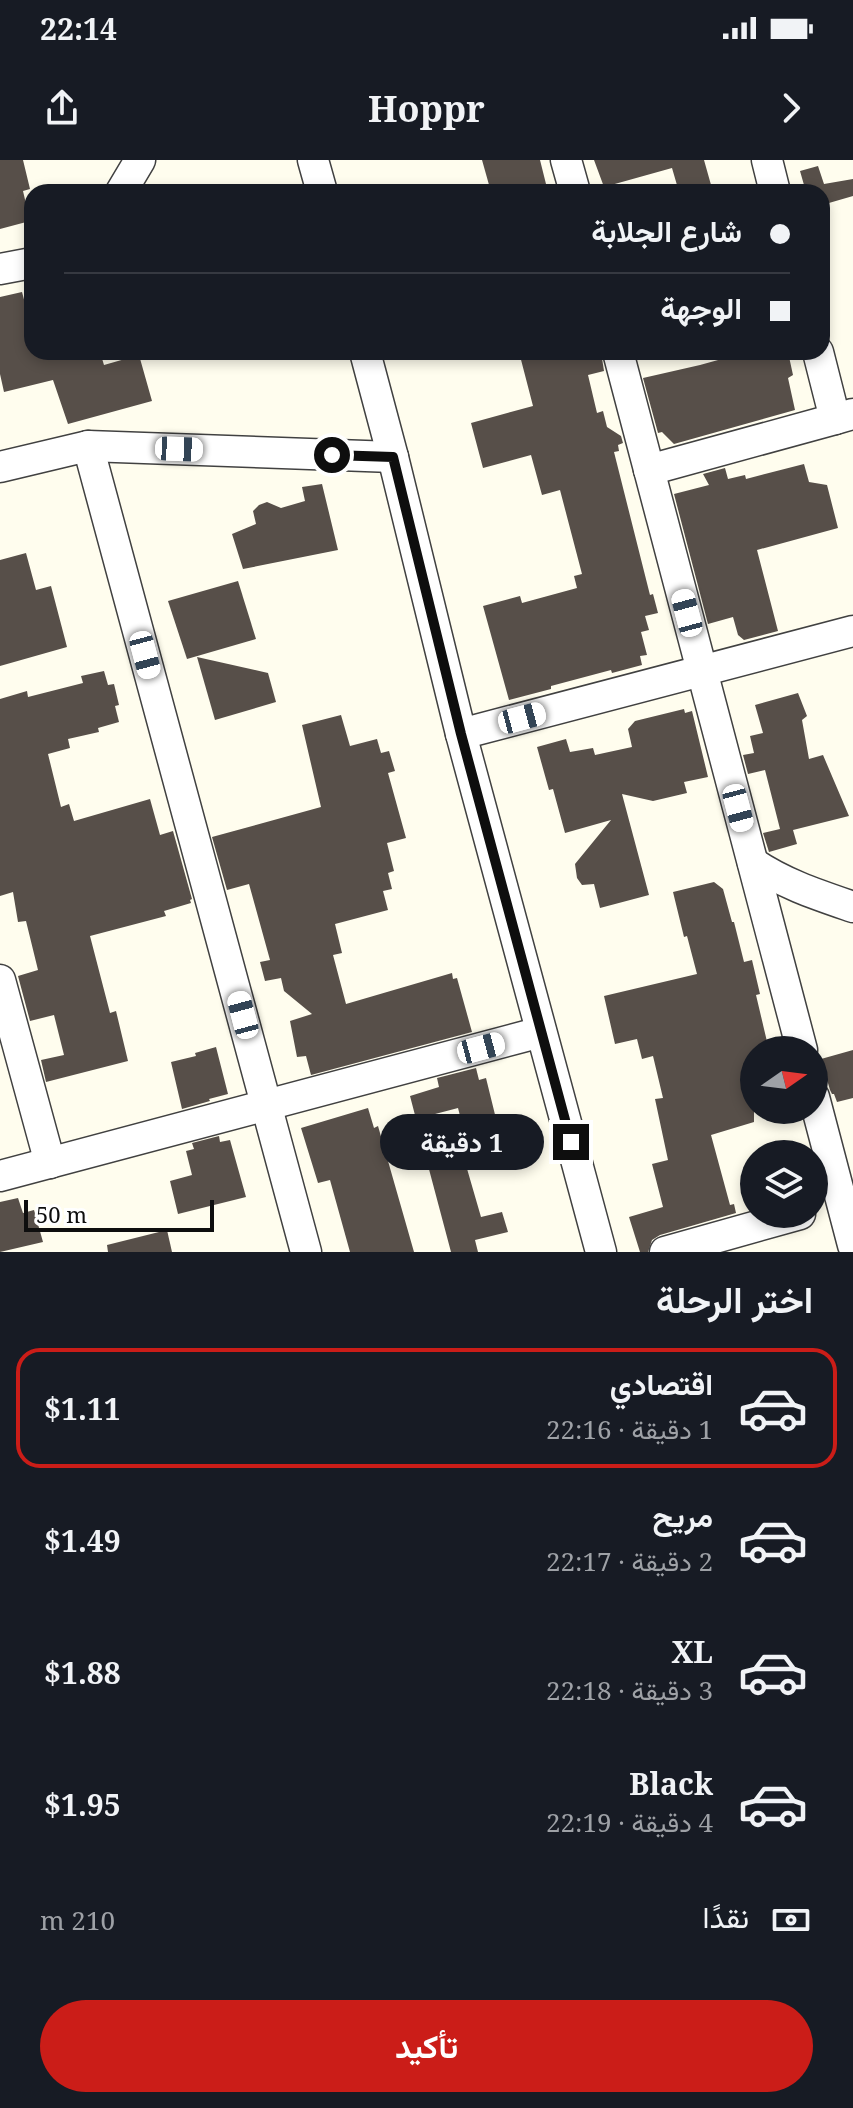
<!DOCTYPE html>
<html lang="ar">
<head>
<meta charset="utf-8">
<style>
  body { margin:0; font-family:"Noto Serif",Vazirmatn,serif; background:#242831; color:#f1f3f6; direction:rtl; height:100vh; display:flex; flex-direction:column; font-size:30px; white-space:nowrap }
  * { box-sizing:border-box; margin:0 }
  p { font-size:26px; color:#9ea1a6 }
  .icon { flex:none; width:44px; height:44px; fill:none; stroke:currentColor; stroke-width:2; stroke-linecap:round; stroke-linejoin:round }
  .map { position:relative; height:1092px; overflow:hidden; direction:ltr }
  .sheet { display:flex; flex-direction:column; background:#171b24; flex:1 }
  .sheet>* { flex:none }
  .hud { position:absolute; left:24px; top:24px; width:806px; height:176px; border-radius:24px; box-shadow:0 4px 12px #0003; direction:rtl; display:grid; align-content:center; height:176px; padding:0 40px; background:#171b24 }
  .needle { width:52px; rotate:76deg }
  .controls { position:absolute; left:740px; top:876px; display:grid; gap:16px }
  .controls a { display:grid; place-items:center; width:88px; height:88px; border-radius:50%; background:#171b24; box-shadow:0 4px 12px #0003; font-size:40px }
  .scale { position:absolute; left:24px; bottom:20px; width:190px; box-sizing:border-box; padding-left:8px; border:4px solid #0e0e0e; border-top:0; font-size:22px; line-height:28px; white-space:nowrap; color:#0e0e0e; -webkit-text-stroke:6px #fff; paint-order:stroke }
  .end { position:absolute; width:36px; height:36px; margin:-18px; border:10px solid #0e0e0e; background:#fff; box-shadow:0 0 0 4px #fff }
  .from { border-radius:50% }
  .bubble { position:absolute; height:56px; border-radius:28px; background:#171b24; box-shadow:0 4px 12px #0003; font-size:26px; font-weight:700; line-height:56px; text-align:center; direction:rtl }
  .car { position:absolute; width:24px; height:48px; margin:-24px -12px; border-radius:10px; box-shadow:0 0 6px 2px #0007; background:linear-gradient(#fff 24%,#345 0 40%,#fff 0 76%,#345 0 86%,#fff 0) }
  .hud b { display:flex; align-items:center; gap:28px; height:76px; font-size:30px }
  .hud b+b { border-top:2px solid #363941 }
  .hud i { width:20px; height:20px; background:#f1f3f6 }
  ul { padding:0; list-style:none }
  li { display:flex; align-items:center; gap:24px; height:120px; margin:0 16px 12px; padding:0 24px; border:4px solid transparent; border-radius:24px }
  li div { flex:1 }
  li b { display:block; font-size:30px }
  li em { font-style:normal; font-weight:700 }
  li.current { border-color:#cb1d18 }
  li>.icon { width:72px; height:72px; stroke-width:1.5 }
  h2 { padding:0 40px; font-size:36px; line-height:96px }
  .pay { display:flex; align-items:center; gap:20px; height:88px; padding:0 40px; font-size:30px }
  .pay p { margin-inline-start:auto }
  .action { display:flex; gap:16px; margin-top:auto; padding:16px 40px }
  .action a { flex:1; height:92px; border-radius:48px; background:#cb1d18; color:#fff; font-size:32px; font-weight:700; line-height:92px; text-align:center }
  .status { display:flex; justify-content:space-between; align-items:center; height:56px; padding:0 40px; background:#171b24; direction:ltr }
  .status svg { height:22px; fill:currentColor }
  header { display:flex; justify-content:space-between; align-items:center; height:104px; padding:0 40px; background:#171b24; font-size:36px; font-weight:700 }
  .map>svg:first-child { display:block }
  .building { fill:#574f49 }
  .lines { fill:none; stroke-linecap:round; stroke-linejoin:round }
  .street-casing { stroke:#414141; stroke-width:33 }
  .street { stroke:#fff; stroke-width:30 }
  .route { stroke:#0e0e0e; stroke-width:10 }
</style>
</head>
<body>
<div class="status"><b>22:14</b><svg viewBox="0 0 49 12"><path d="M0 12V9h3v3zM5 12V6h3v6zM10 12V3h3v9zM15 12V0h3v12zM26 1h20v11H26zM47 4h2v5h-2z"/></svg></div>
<header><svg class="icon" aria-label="forward" viewBox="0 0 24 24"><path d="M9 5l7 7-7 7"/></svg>Hoppr<svg class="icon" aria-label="share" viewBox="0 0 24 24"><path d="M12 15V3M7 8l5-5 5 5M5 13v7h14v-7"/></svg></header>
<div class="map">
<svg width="853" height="1092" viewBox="0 0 853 1092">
  <rect width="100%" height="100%" fill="#fffdee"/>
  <!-- building -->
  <g class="building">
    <polygon points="0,0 23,0 30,29 23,31 30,61 0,69"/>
    <polygon points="482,0 540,0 548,32 491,32"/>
    <polygon points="594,0 704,0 713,32 679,32 672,8 604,27"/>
    <polygon points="818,6 824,24 853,19 853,36 822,45 822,32 806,32 800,11"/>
    <polygon points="22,132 26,147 32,146 32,192 100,192 104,205 139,195 152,241 68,264 53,220 4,232 0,214 0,137"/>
    <polygon points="519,192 601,192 604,211 588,215 597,253 603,251 607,267 621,276 623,283 618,285 619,291 614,292 650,435 653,434 658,453 645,456 649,470 641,472 647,495 640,496 642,505 612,513 611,510 551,526 551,529 509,540 483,446 520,436 522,443 577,428 574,416 582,414 560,330 542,335 531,295 483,308 471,263 533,246"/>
    <polygon points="747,192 788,192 793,215 788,218 795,250 674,284 662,272 658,273 643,218 700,205"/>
    <polygon points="804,304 809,322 827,325 838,368 757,390 778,471 744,480 738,475 733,457 708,464 674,334 709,325 703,314 725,308 728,319 745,315 746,319"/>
    <polygon points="322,324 338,390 243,409 232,374 256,364 253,351 259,345 267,342 281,348 305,341 302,327"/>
    <polygon points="26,393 36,430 51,426 67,487 0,506 0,400"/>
    <polygon points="238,421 256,479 187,499 168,441"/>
    <polygon points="197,497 268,513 276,542 215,560"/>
    <polygon points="104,511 108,525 114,524 119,545 115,546 119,562 98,568 99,572 68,579 70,588 48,594 61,647 69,644 74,661 150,639 160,675 173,671 192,739 190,740 191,743 164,751 166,756 90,776 110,853 116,851 128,901 46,922 41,900 64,895 54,855 30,861 18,816 38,810 26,761 18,762 13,732 0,736 0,539 27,531 28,537 83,523 81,516"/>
    <polygon points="798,533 807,556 802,560 809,599 823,595 849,656 793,670 797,684 769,692 763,673 780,669 765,610 748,614 743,595 754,593 750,576 763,573 755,545"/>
    <polygon points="684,549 685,553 692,551 708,617 684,622 687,633 653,641 622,634 649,735 600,748 594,724 582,725 577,718 575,704 611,660 565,673 553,629 549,630 537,587 566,579 570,592 593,588 595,595 632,587 628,569 635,561"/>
    <polygon points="341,555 350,586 377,579 381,593 389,591 395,611 388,613 406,678 387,683 394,711 388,713 392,729 383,731 388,750 335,764 342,793 333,795 346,844 452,813 453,819 457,818 472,872 311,915 306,896 297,897 290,861 312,854 284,831 281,818 265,821 260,802 270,800 249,724 227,730 212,677 321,647 302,565"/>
    <polygon points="714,722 723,729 732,762 734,762 744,802 752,800 760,834 756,835 769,890 754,890 754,962 711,975 730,1045 734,1044 736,1053 660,1075 652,1080 648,1092 640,1092 629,1057 663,1047 652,1004 668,1000 655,939 663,938 653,896 642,899 637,879 615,884 604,836 697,814 687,776 684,777 673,732"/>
    <polygon points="216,887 228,934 209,939 210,941 182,949 171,902 196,896 195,893"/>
    <polygon points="853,890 853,938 837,942 834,934 832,934 830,930 821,899"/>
    <polygon points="476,908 479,920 486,918 500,975 467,983 458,948 416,959 410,936 439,927 437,918"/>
    <polygon points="368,948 374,968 378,966 414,1092 350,1092 330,1020 318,1023 301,968"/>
    <polygon points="219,976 220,982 230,980 246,1037 178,1054 170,1021 192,1015 186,991 194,989 192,983"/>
    <polygon points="461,988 481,1057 502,1052 508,1072 475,1080 478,1092 451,1092 426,998"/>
    <polygon points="18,1038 23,1053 34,1050 43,1082 0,1092 0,1042"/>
    <polygon points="167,1070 172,1092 108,1092 107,1085"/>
  </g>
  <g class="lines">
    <defs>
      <g id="street">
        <polyline points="313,0 322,32"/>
        <polyline points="566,0 575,32"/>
        <polyline points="767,0 775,32"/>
        <polyline points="121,32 140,0"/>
        <polyline points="0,109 32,103"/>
        <polyline points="365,192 393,297 461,574 601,1092"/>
        <polyline points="618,192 802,890"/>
        <polyline points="818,192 835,259 853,254"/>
        <polyline points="88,286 306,1092"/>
        <polyline points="0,307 88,286 393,297"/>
        <polyline points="649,310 835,259"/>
        <polyline points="461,574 853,471"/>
        <path d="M753 703C784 724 818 735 853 747"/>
        <polyline points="0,820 50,1003"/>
        <polyline points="814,937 853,1085"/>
        <polyline points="0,1016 541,872"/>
        <polyline points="665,1092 800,1054"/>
      </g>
    </defs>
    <!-- street casing -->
    <use href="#street" class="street-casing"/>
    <!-- street -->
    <use href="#street" class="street"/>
  </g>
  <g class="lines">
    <!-- route -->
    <polyline class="route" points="332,295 393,297 461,574 571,982"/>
  </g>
</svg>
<div class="controls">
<a><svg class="needle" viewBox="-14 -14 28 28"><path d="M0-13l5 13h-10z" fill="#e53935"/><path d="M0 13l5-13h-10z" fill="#9ea1a6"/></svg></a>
<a><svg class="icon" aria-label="layers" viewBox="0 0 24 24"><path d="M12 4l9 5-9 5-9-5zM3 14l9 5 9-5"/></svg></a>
</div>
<div class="scale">50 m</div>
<i class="end from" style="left:332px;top:295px"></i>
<i class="end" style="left:571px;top:982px"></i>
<div class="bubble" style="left:380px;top:954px;width:164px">1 دقيقة</div>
<i class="car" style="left:179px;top:289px;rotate:92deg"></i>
<i class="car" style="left:687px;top:453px;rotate:345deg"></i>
<i class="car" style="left:145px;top:495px;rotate:165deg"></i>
<i class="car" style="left:522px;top:558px;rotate:75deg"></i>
<i class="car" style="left:738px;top:648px;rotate:165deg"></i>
<i class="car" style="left:243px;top:855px;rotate:345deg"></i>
<i class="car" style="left:481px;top:888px;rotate:75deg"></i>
<div class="hud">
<b><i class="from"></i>شارع الجلابة</b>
<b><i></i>الوجهة</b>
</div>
</div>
<section class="sheet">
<h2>اختر الرحلة</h2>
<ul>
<li class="current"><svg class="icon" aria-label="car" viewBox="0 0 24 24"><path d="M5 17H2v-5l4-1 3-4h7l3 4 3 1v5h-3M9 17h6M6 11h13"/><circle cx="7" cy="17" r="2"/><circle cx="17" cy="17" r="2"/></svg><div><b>اقتصادي</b><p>1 دقيقة · 22:16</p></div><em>$1.11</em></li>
<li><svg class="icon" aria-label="car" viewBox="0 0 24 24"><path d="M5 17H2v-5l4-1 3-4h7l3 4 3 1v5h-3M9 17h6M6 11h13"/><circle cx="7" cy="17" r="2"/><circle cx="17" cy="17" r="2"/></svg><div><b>مريح</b><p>2 دقيقة · 22:17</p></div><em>$1.49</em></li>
<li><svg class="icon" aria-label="car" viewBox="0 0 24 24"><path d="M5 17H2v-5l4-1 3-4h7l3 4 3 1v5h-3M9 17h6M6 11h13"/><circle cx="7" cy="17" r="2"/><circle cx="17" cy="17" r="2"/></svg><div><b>XL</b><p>3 دقيقة · 22:18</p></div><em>$1.88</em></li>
<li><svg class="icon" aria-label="car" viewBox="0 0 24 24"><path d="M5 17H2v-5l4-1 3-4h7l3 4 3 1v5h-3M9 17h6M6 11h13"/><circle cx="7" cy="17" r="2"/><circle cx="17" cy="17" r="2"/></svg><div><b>Black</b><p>4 دقيقة · 22:19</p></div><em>$1.95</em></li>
</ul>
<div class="pay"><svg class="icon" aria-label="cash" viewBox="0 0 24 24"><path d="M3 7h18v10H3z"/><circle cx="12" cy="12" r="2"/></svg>نقدًا<p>210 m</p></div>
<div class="action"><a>تأكيد</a></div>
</section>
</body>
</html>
